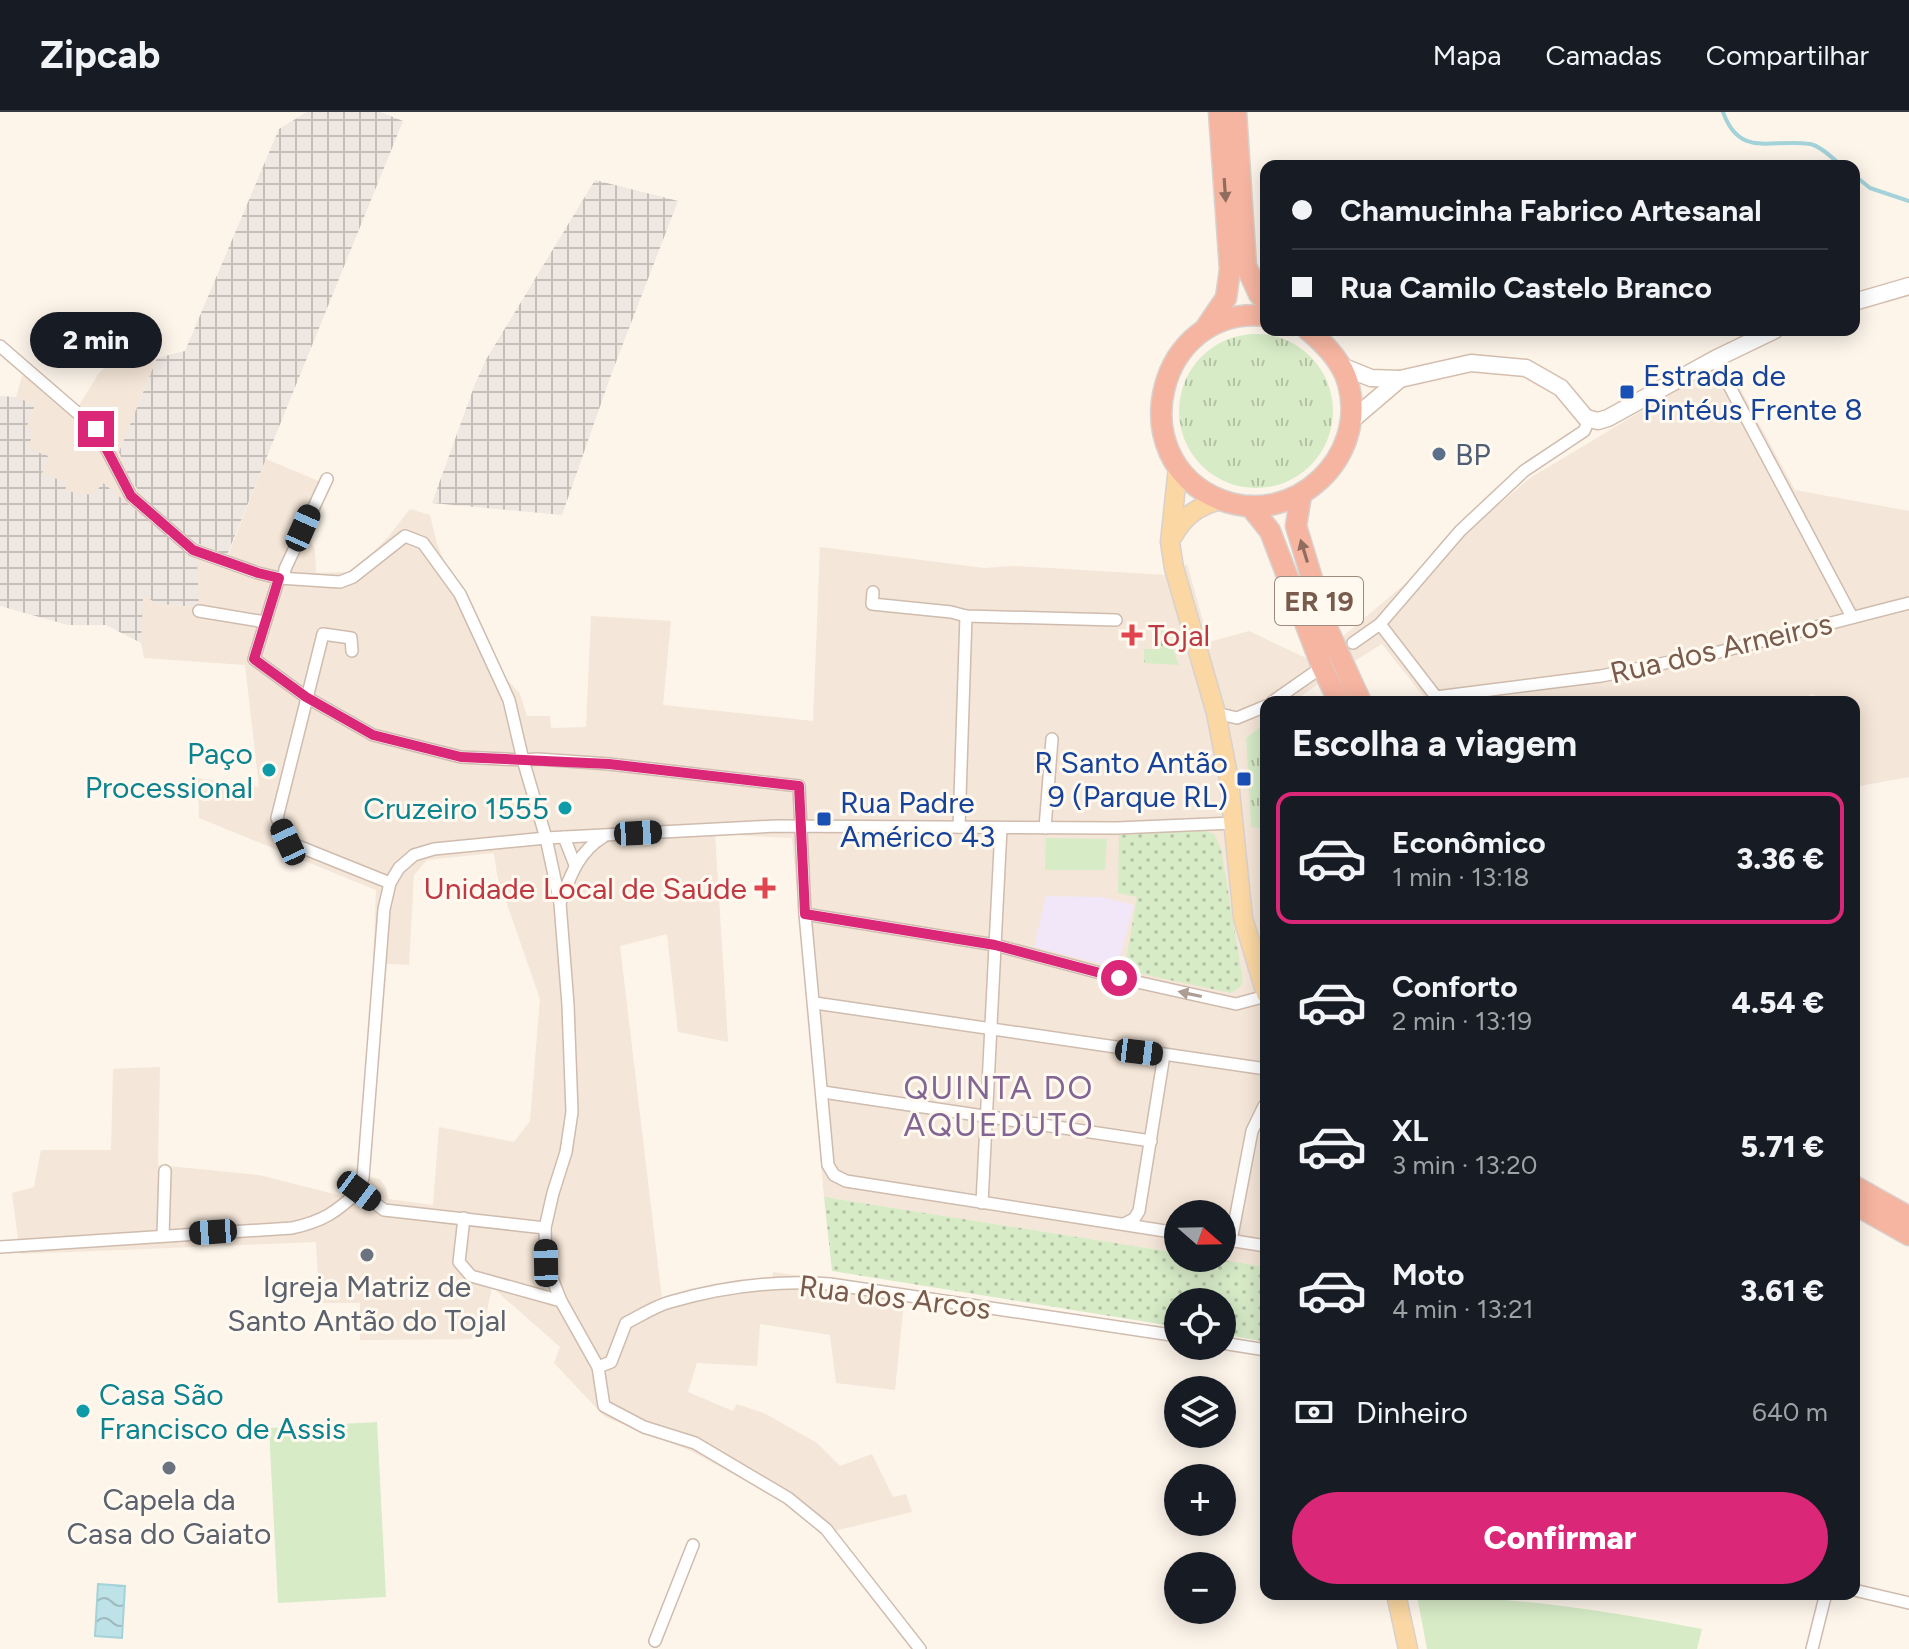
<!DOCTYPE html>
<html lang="pt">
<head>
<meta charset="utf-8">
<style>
  body { margin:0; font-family:Figtree,sans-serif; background:#242831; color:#f1f3f6; height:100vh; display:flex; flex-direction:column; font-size:30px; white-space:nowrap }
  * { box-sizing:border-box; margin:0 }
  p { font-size:26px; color:#9ea1a6 }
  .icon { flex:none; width:44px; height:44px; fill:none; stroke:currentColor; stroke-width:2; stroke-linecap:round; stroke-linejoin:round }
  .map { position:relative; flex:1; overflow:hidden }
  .details { position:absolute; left:1260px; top:584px; width:600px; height:904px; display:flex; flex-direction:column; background:#171b24; border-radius:16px; box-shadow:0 4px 20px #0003 }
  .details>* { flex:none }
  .hud { position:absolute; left:1260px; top:48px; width:600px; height:176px; border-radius:16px; box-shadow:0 4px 20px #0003; display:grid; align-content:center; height:176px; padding:0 32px; background:#171b24 }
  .needle { width:52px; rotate:110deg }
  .fabs { position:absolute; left:1164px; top:1088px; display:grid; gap:16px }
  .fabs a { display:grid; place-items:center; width:72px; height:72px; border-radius:50%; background:#171b24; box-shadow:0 4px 20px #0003; font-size:40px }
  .end { position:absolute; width:36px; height:36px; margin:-18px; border:10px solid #db2777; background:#fff; box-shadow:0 0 0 4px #fff }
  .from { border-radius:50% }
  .bubble { position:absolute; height:56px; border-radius:28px; background:#171b24; box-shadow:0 4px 20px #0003; font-size:26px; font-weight:800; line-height:56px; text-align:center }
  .car { position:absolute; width:24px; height:48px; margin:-24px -12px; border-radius:10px; box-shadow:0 0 6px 2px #0007; background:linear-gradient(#222 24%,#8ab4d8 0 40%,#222 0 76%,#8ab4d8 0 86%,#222 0) }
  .hud b { display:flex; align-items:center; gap:28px; height:76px; font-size:30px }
  .hud b+b { border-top:2px solid #363941 }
  .hud i { width:20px; height:20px; background:#f1f3f6 }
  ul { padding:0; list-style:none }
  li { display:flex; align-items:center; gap:24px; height:132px; margin:0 16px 12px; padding:0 16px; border:4px solid transparent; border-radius:16px }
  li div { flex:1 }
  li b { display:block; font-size:30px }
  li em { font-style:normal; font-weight:800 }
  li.on { border-color:#db2777 }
  li>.icon { width:72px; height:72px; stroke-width:1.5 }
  h2 { padding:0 32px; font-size:36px; line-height:96px }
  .pay { display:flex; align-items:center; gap:20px; height:88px; padding:0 32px; font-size:30px }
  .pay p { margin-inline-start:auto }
  .cta { display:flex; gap:16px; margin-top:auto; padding:16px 32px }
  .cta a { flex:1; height:92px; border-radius:48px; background:#db2777; color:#fff; font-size:32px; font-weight:800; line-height:92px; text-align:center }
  header { display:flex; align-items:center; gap:48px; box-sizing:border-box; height:112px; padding:0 40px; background:#171b24; border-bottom:2px solid #363941 }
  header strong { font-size:38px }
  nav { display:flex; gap:44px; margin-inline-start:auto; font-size:28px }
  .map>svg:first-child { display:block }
  .residential { fill:#f4e6d8 }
  .industrial { fill:url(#industrial-grid) }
  .education { fill:#f2e6f9 }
  .grass { fill:url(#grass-tufts) }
  .park { fill:url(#park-dots) }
  .pitch { fill:#d7ebc7 }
  .water { fill:url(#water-waves); stroke:#a3d2d9; stroke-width:2 }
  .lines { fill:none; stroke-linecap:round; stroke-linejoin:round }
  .stream { stroke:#a3d2d9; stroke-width:4 }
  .street-casing { stroke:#cfbcae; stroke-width:14 }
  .secondary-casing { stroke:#d5beae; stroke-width:19 }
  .primary-casing { stroke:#d9d1cd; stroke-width:21 }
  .highway-casing { stroke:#d9d1cd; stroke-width:23 }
  .street { stroke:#fff; stroke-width:11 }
  .secondary { stroke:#fff; stroke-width:16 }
  .primary { stroke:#fad7a3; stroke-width:18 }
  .highway { stroke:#f6b5a1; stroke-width:20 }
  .oneway { fill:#916d5d }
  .oneway2 { fill:#ae9d94 }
  .route { stroke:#db2777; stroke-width:10 }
  .transit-dot { fill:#1a4fb4; stroke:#fff9f0; stroke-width:3 }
  .service-dot { fill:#5c6f8a; stroke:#fff9f0; stroke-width:3 }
  .health-dot { fill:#e0444e; stroke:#fff9f0; stroke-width:3 }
  .culture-dot { fill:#0f9aa8; stroke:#fff9f0; stroke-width:3 }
  .worship-dot { fill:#6b7280; stroke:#fff9f0; stroke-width:3 }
  .labels { text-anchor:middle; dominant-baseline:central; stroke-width:6; stroke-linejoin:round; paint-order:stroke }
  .shield { fill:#fff9f0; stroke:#a08a7d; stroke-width:2 }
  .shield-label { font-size:28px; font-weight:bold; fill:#785b4c }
  .transit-label { font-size:30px; fill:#164399; stroke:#fff9f0; text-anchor:start }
  .service-label { font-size:30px; fill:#4e5e75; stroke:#fff9f0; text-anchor:start }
  .health-label { font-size:30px; fill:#be3a42; stroke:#fff9f0; text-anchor:start }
  .street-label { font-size:30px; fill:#785b4c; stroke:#fff9f0 }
  .culture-label { font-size:30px; fill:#0d838f; stroke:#fff9f0; text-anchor:end }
  .worship-label { font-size:30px; fill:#5b616d; stroke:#fff9f0 }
  .neighbourhood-label { font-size:32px; letter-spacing:2px; fill:#826593; stroke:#fff9f0 }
</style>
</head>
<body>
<header>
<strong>Zipcab</strong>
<nav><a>Mapa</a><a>Camadas</a><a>Compartilhar</a></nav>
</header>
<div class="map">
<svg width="1909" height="1537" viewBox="0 0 1909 1537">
  <defs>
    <pattern id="industrial-grid" width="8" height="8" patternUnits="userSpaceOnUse" patternTransform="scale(2)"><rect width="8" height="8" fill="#eee7e2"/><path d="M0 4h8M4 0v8" fill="none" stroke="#c6beb9"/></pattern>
    <pattern id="grass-tufts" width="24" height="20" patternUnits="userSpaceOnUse" patternTransform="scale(2)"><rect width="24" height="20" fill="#d7ebc7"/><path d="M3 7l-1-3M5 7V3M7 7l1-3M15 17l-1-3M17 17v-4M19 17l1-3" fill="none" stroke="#b3c1a4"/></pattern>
    <pattern id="park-dots" width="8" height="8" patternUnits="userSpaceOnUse" patternTransform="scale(2)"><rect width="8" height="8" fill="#d7ebc7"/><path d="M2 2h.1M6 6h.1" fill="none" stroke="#b3c1a4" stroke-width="1.8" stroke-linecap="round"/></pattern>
    <pattern id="water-waves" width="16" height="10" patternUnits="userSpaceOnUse" patternTransform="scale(2)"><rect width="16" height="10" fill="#bde2e7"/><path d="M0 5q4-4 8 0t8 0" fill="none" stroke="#9ebabd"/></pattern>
  </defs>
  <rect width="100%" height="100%" fill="#fdf5ea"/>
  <!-- residential -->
  <g class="residential">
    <polygon points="128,233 157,246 119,340 228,443 266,347 323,371 307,422 315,438 316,461 348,460 365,449 389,424 410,397 430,403 437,432 479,536 520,582 527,604 550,604 551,616 586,615 591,504 671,509 663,593 813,609 820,435 984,456 1015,454 1166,463 1187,452 1209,530 1249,519 1306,546 1318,572 1293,590 1266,590 1266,610 1246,626 1251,714 1266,717 1266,1155 1211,1146 1222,1146 1222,1102 1178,1102 1178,1141 824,1085 792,726 715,722 728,930 678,920 667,822 620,834 662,1187 726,1171 772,1167 773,1160 905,1179 895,1278 836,1271 830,1223 760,1212 757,1254 697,1251 688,1280 733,1299 737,1292 766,1302 817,1331 840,1354 872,1342 893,1385 906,1382 912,1400 822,1422 784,1390 691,1339 605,1305 554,1251 560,1235 492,1175 481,1227 360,1228 360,1191 319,1191 316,1130 20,1142 12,1081 34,1075 41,1038 111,1038 113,957 160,955 158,1053 259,1063 342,1084 347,1069 359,1063 380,1067 386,1076 388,1087 433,1093 439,1015 514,1030 530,1009 540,887 497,763 494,741 427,748 414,763 409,853 373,851 376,778 199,706 198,666 259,675 245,553 144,546 141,531 142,483 160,492 199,495 103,371 93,383 64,379 67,371 41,361 27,336 34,318 27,315 35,293 16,285 22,264 42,267 78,295 99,261"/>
    <polygon points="1725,249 1795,378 1909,399 1909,665 1854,675 1854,590 1816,590 1814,582 1783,590 1428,590 1382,532 1353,550 1341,526 1530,366"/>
  </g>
  <!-- industrial -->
  <g class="industrial">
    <polygon points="307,0 380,0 403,9 227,443 195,430 151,393 130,368 119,340 157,246 185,239 279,17"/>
    <polygon points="595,68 678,89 611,263 562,403 432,391 475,272 487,246"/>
    <polygon points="0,284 16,285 35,293 27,314 35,318 27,336 48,344 42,361 67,371 65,379 93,383 103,371 197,449 199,495 159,492 143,484 141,531 106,513 68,513 0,494"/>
  </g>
  <!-- education -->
  <polygon class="education" points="1046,784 1102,785 1134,793 1117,856 1034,835"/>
  <!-- grass -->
  <g class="grass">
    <circle cx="1256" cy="299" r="77"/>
    <polygon points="1155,511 1163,511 1179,553 1144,551 1144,537 1158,537"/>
    <polygon points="1266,610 1266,717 1251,715 1246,626"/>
  </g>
  <!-- park -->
  <g class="park">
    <polygon points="1206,719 1214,722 1221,737 1243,869 1240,875 1231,881 1128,859 1126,849 1137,785 1118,781 1119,723"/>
    <polygon points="824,1085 1178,1141 1178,1146 1211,1146 1266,1155 1266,1230 1222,1222 1222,1190 1178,1190 1178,1215 832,1159"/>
  </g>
  <!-- pitch -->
  <g class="pitch">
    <polygon points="1046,726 1107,727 1105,758 1045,758"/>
    <polygon points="377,1310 386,1485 278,1491 269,1316"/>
    <path d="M1417 1484C1517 1485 1604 1498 1702 1517L1697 1537H1427Z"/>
  </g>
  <!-- water -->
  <polygon class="water" points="98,1472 125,1474 122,1526 95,1524"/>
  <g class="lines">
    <!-- stream -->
    <g class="stream">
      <path d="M1723 0C1740 47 1771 26 1810 32 1821 34 1833 47 1842 54"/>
      <polyline points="1854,63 1870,76 1909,89"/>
    </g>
    <defs>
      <g id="street">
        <polyline points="0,234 96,317 131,384 193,438 258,461 279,466 340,470 353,465 405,424 423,431 460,482 509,588 523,648 461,645 373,623 306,585 254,547 279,466"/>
        <polyline points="1715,247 1852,505"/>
        <polyline points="284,466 285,457 327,367"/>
        <polyline points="873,480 872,492 951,500 966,504 1116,508"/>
        <polyline points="199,499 265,510"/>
        <polyline points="1380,512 1440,590"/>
        <polyline points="1353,531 1380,512 1460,419 1524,359 1584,319 1589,308"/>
        <polyline points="352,539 351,526 323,522 277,706 288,730 390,771"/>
        <polyline points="1436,585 1601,564 1719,540 1909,491"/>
        <polyline points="1272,590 1322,555"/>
        <polyline points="1216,601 1237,606 1266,594"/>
        <polyline points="959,715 966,504"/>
        <polyline points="1045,716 1052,627"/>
        <polyline points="564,725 575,753"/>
        <path d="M560 791C570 765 578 740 603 725"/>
        <polyline points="805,802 995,833 1119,866 1236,892 1266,884"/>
        <polyline points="815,891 1266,957"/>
        <polyline points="823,980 1151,1029"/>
        <polyline points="359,1079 363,1066 384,797 390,771 399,756 414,743 434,737 546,726 776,714 1117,716 1233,711"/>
        <polyline points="359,1079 384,1098 545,1116"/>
        <polyline points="982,1091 1001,716"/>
        <polyline points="464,1106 459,1150 471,1164 561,1189"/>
        <polyline points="1124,1112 1134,1107 1139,1099 1164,943"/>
        <polyline points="163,1123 165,1059"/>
        <polyline points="1222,1127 1266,1134"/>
        <polyline points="1231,1129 1252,1019 1264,994"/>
        <path d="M0 1135 292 1116C324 1109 336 1100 359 1079"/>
        <polyline points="1222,1231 1266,1238"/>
        <path d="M598 1255 611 1250 626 1211C640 1204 655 1194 670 1190 722 1175 777 1168 830 1172L1178 1224"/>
        <polyline points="1854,1478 1909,1491"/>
        <polyline points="655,1529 693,1433"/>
        <polyline points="920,1537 826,1417 788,1386 695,1331 644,1315 604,1294 598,1255 561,1189 546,1151 545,1116 553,1081 566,1040 572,1000 568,893 560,791 546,726 523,648 538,647 609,652 799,674 805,802 828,1053 834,1063 846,1069 1178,1121"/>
        <polyline points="1812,1537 1825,1485 1828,1482"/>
      </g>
      <g id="secondary">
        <polyline points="1854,190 1909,174"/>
        <polyline points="1339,253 1371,266 1400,267 1471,251 1526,256 1561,276 1586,306 1598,309 1608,306 1715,247 1775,218"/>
        <polyline points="1352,308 1400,267"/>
      </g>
      <g id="primary">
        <polyline points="1178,355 1170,430 1174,456 1216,601 1229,668 1243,806 1266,882"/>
        <path d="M1173 424C1185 403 1197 395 1220 388"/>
        <polyline points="1396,1482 1408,1537"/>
      </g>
      <g id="highway">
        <polyline points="1236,0 1246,154 1259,182 1266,190"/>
        <path d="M1266 204C1157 192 1119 348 1221 388 1294 416 1369 345 1348 271 1342 249 1325 232 1308 218"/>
        <polyline points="1205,217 1226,186 1230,157 1219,0"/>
        <polyline points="1301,383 1296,414 1327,516 1361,590"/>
        <polyline points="1250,394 1270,419 1322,555 1339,590"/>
        <polyline points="1854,1074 1909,1105"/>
        <polyline points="1854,1092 1909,1123"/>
      </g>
    </defs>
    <!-- street casing -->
    <use href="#street" class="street-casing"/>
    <!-- secondary casing -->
    <use href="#secondary" class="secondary-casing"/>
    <!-- primary casing -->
    <use href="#primary" class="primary-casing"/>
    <!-- highway casing -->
    <use href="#highway" class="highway-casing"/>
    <!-- street -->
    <use href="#street" class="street"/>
    <!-- secondary -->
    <use href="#secondary" class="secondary"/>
    <!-- primary -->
    <use href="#primary" class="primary"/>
    <!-- highway -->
    <use href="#highway" class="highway"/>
  </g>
  <!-- one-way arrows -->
  <defs><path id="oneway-solid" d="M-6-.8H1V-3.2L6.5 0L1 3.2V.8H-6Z" transform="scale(2)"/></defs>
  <g class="oneway">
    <use href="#oneway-solid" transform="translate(1225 78) rotate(86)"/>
    <use href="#oneway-solid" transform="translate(1304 439) rotate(-107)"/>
  </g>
  <use class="oneway2" href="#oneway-solid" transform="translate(1190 882) rotate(-168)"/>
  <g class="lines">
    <!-- route -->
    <polyline class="route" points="96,317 131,384 193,438 258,461 279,466 254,547 306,585 373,623 461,645 609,652 799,674 805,802 995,833 1119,866"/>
  </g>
  <!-- markers -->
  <g class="transit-dot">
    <rect x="1619" y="272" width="16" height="16" rx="4"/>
    <rect x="1236" y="659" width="16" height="16" rx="4"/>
    <rect x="816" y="699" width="16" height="16" rx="4"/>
  </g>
  <circle class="service-dot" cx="1439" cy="342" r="8"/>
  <g class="health-dot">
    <path d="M1128 511h8v8h8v8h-8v8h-8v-8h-8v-8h8z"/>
    <path d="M761 764h8v8h8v8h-8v8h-8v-8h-8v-8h8z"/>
  </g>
  <g class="culture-dot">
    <circle cx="269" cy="658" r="8"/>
    <circle cx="565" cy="696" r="8"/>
    <circle cx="83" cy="1299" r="8"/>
  </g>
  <g class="worship-dot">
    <circle cx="367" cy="1143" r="8"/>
    <circle cx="169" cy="1356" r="8"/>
  </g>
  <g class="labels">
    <!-- shield labels -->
    <rect class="shield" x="1275" y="465" width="88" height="48" rx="6"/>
    <g class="shield-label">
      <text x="1319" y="489">ER 19</text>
    </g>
    <!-- transit labels -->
    <g class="transit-label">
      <text x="1643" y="263">Estrada de<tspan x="1643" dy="34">Pintéus Frente 8</tspan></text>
      <text x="1228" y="650" text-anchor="end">R Santo Antão<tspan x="1228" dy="34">9 (Parque RL)</tspan></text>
      <text x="840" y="690">Rua Padre<tspan x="840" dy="34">Américo 43</tspan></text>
    </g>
    <!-- service labels -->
    <g class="service-label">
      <text x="1455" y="342">BP</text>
    </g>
    <!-- health labels -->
    <g class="health-label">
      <text x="1148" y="523">Tojal</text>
      <text x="747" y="776" text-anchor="end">Unidade Local de Saúde</text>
    </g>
    <!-- street labels -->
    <g class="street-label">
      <text transform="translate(1721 536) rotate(-13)">Rua dos Arneiros</text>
      <text transform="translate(895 1185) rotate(7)">Rua dos Arcos</text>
    </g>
    <!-- culture labels -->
    <g class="culture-label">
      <text x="253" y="641">Paço<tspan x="253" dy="34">Processional</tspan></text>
      <text x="549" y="696">Cruzeiro 1555</text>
      <text x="99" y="1282" text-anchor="start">Casa São<tspan x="99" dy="34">Francisco de Assis</tspan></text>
    </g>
    <!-- worship labels -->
    <g class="worship-label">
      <text x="367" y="1174">Igreja Matriz de<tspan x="367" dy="34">Santo Antão do Tojal</tspan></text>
      <text x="169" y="1387">Capela da<tspan x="169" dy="34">Casa do Gaiato</tspan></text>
    </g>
    <!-- neighbourhood labels -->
    <g class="neighbourhood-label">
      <text x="999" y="976">QUINTA DO<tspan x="999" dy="37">AQUEDUTO</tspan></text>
    </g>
  </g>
</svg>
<div class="fabs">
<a><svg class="needle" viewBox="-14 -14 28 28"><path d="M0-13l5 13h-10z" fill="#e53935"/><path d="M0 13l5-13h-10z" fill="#9ea1a6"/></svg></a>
<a><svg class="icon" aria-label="locate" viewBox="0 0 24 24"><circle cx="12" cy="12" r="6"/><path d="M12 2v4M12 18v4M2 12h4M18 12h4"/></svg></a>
<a><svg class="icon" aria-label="layers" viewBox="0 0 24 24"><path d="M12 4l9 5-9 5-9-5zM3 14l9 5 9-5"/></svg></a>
<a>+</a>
<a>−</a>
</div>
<i class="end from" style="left:1119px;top:866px"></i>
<i class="end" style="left:96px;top:317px"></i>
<div class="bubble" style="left:30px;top:200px;width:132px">2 min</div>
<i class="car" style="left:303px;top:416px;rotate:24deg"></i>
<i class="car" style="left:638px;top:721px;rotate:87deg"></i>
<i class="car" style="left:288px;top:730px;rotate:335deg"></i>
<i class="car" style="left:1139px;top:940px;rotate:97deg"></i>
<i class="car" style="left:359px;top:1079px;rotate:127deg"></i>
<i class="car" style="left:213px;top:1120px;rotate:266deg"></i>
<i class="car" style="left:546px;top:1151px;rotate:359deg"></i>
<div class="hud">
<b><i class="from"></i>Chamucinha Fabrico Artesanal</b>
<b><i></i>Rua Camilo Castelo Branco</b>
</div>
<section class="details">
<h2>Escolha a viagem</h2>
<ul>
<li class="on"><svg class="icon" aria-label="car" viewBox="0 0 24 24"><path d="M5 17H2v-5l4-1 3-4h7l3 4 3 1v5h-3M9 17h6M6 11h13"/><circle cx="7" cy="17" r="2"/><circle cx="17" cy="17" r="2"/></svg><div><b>Econômico</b><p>1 min · 13:18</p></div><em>3.36 €</em></li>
<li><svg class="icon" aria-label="car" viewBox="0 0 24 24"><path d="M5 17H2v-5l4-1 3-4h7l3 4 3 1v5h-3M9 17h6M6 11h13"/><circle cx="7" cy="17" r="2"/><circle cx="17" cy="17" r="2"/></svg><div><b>Conforto</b><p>2 min · 13:19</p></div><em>4.54 €</em></li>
<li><svg class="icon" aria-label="car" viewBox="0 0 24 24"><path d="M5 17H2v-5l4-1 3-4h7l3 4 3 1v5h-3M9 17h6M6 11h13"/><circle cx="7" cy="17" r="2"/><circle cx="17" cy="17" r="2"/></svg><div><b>XL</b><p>3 min · 13:20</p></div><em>5.71 €</em></li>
<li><svg class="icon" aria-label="car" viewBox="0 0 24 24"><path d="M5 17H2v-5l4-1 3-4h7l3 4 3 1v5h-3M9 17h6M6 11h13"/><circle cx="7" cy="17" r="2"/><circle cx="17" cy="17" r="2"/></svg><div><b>Moto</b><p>4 min · 13:21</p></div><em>3.61 €</em></li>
</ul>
<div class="pay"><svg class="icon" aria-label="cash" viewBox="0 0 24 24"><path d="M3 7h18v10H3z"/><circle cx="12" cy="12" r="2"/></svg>Dinheiro<p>640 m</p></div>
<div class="cta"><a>Confirmar</a></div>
</section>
</div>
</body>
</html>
